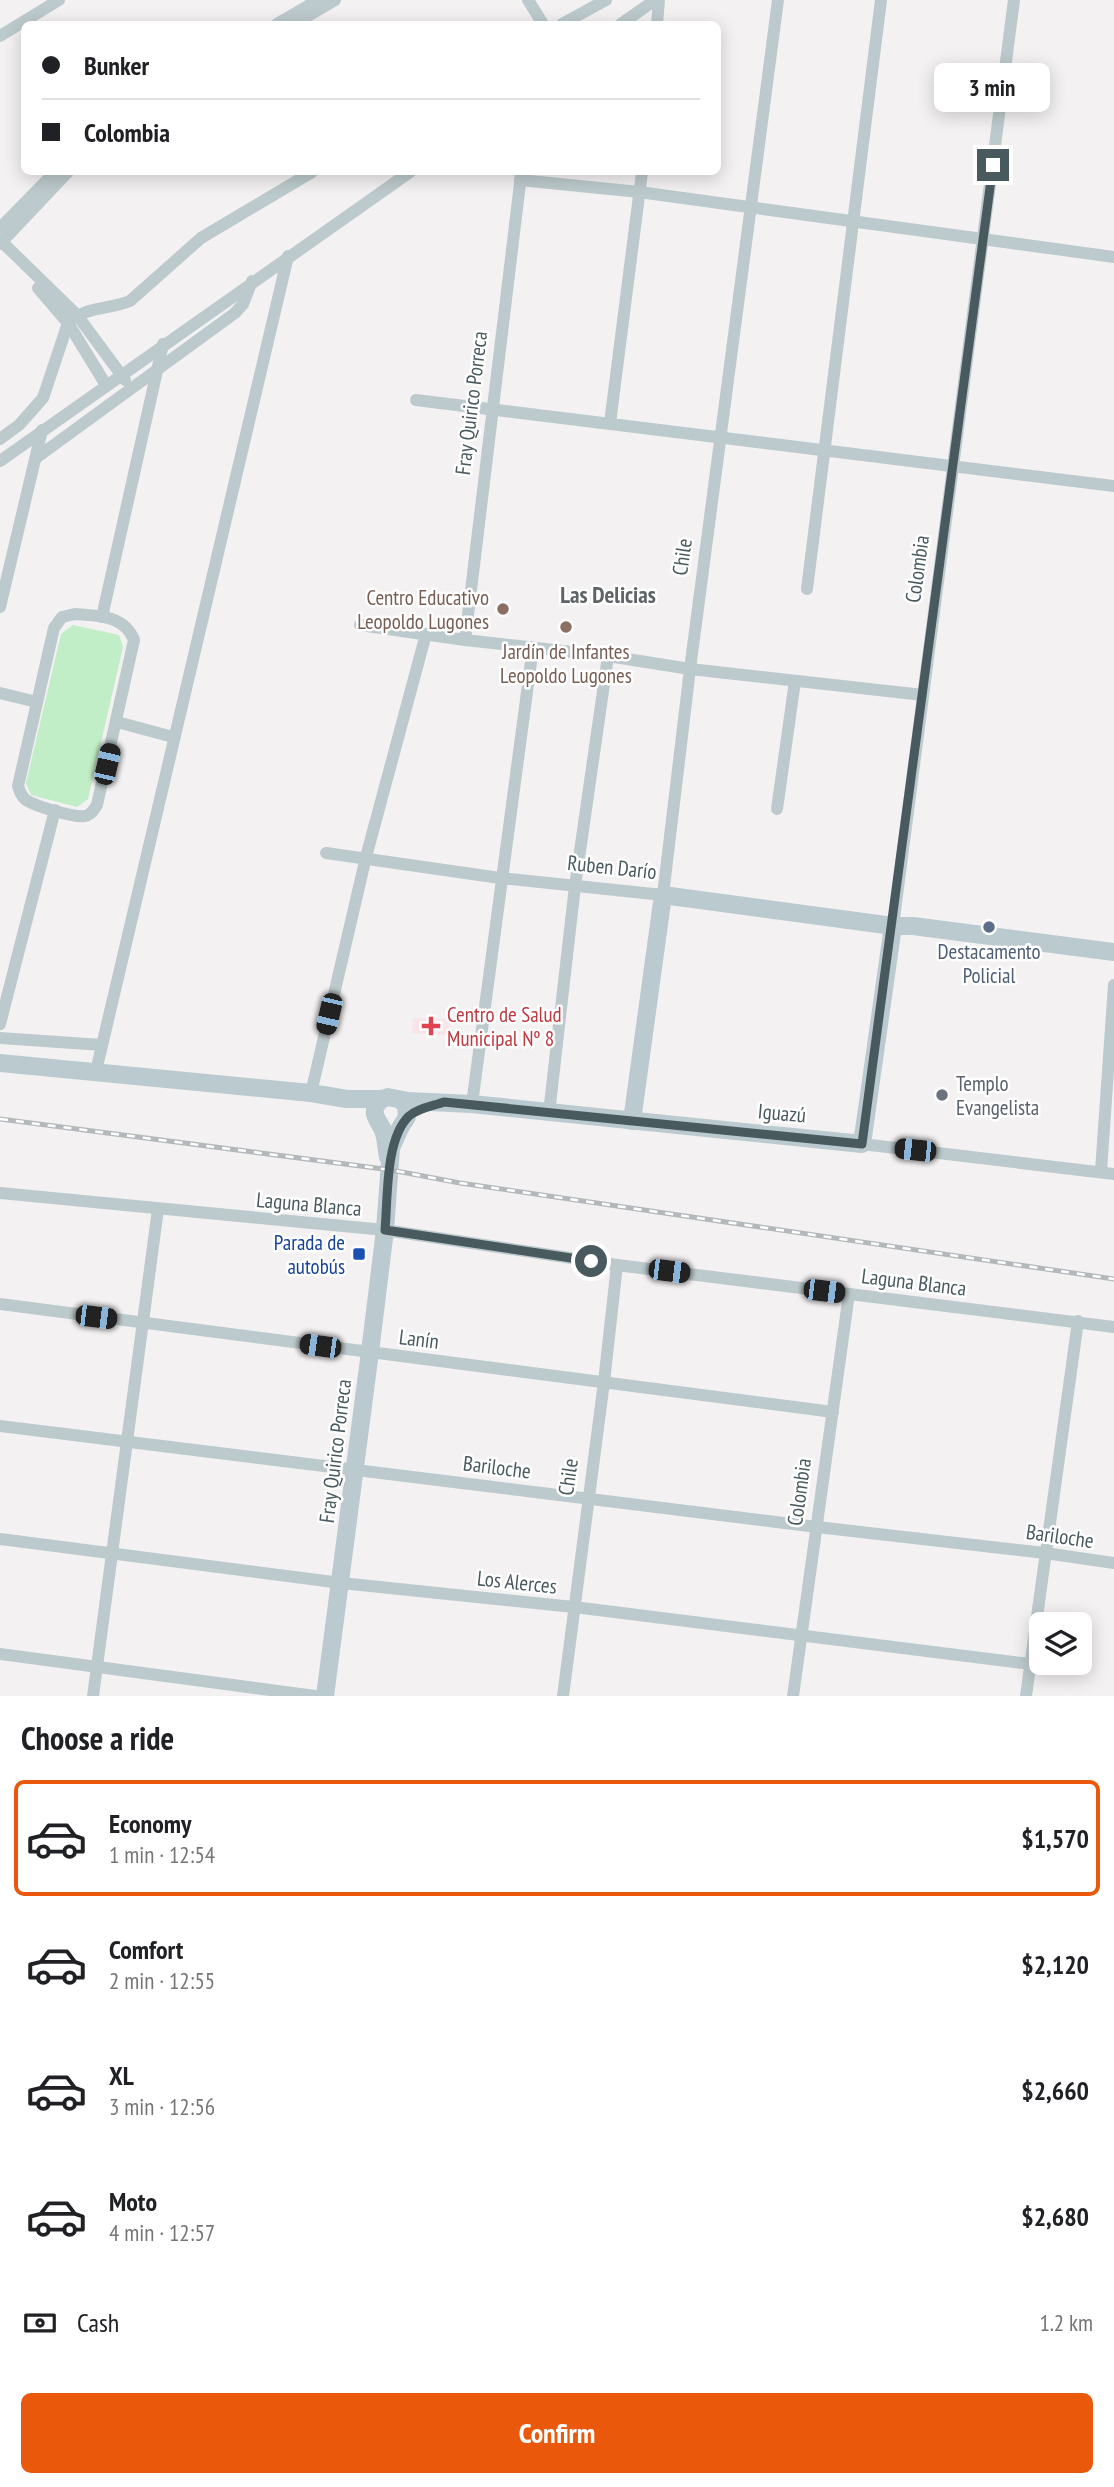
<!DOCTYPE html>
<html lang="en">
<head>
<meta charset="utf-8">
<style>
  body { margin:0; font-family:"PT Sans Narrow",sans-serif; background:#f2f2f2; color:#202124; height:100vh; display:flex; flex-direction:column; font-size:26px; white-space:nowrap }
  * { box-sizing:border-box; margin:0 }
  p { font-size:23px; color:#757577 }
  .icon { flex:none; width:38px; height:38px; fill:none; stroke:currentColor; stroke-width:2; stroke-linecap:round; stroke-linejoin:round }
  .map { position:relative; height:1696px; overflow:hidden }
  .side { display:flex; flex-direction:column; background:#fff; flex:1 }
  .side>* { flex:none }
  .guide { position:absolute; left:21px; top:21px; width:700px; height:154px; border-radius:10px; box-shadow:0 4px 18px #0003; display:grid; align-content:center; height:154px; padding:0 21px; background:#fff }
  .controls { position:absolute; left:1029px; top:1612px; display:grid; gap:14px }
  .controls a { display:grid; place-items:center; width:63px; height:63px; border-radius:10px; background:#fff; box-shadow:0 4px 18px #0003; font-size:35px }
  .end { position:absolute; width:32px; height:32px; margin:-16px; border:9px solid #495a5e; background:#fff; box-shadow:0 0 0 4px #fff }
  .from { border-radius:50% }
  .bubble { position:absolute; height:49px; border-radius:10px; background:#fff; box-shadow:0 4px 18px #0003; font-size:23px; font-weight:700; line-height:49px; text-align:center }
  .car { position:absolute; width:21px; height:42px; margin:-21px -10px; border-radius:9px; box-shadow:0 0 5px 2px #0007; background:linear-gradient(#222 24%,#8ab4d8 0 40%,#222 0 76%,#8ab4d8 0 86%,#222 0) }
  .guide b { display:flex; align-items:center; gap:24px; height:66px; font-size:26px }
  .guide b+b { border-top:2px solid #e0e0e0 }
  .guide i { width:18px; height:18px; background:#202124 }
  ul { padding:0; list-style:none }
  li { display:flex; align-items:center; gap:21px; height:116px; margin:0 14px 10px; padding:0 7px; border:4px solid transparent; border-radius:10px }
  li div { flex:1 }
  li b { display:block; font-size:26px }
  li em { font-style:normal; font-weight:700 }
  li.active { border-color:#ea580c }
  li>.icon { width:63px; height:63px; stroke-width:1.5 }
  h2 { padding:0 21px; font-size:32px; line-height:84px }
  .pay { display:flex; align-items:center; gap:18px; height:77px; padding:0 21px; font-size:26px }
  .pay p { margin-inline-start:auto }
  .cta { display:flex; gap:14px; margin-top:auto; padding:14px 21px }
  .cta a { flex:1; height:80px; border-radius:10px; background:#ea580c; color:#fff; font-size:28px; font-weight:700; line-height:80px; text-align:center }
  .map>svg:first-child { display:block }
  .medical { fill:#fae4e8 }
  .green { fill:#c2eec7 }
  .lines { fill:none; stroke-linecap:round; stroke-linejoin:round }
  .street { stroke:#bdcacd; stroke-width:12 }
  .secondary { stroke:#bbcacf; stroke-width:18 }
  .rail-casing { stroke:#b3b8bb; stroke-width:5 }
  .rail { stroke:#fff; stroke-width:2.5; stroke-dasharray:8; stroke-linecap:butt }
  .route { stroke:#495a5e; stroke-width:9 }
  .education-dot { fill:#8d6e63; stroke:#fff; stroke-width:2.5 }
  .service-dot { fill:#5c6f8a; stroke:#fff; stroke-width:2.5 }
  .health-dot { fill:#e0444e; stroke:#fff; stroke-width:2.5 }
  .worship-dot { fill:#6b7280; stroke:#fff; stroke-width:2.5 }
  .transit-dot { fill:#1a4fb4; stroke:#fff; stroke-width:2.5 }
  .labels { text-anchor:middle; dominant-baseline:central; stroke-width:5; stroke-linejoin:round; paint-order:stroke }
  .street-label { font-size:21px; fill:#495a5e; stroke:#fff }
  .education-label { font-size:21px; fill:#785e54; stroke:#fff; text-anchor:end }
  .service-label { font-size:21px; fill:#4e5e75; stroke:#fff }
  .health-label { font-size:21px; fill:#be3a42; stroke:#fff; text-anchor:start }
  .worship-label { font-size:21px; fill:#5b616d; stroke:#fff; text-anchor:start }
  .transit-label { font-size:21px; fill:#164399; stroke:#fff; text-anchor:end }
  .neighbourhood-label { font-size:23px; font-weight:bold; fill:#5e6366; stroke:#fff }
</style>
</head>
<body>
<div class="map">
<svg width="1114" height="1696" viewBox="0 0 1114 1696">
  <rect width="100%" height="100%" fill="#f3f1f2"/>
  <!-- medical -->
  <polygon class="medical" points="413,1018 450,1019 449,1035 412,1033"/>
  <!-- green -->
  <polygon class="green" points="73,625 119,635 123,647 88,799 77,807 31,795 26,783 61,634"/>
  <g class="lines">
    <!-- street -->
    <g class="street">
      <polyline points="528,0 543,24"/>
      <polyline points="277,24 318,0"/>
      <polyline points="294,24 335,0"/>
      <polyline points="562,24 606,0"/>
      <polyline points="621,24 655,0"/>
      <polyline points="657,24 659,0"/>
      <polyline points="0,36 59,0"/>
      <polyline points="520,180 639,192 1114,257"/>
      <polyline points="0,228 55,172"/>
      <polyline points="0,240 77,315 125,380"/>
      <polyline points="0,244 68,172"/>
      <polyline points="38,288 68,323 106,385"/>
      <polyline points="416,400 1114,486"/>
      <polyline points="610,423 642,172"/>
      <path d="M0 439 19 425 43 398 68 323C86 306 108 310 130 301L201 238 312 172"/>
      <polyline points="36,458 235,313 243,304 252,281"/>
      <polyline points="0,461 410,172"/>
      <polyline points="807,589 881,0"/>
      <polyline points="0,607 42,430"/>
      <path d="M75 614C98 616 124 615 134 640L97 805C94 810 91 815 85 816 74 818 35 806 26 800 21 796 20 792 18 786L54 628 62 617Z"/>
      <polyline points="102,617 163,344"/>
      <polyline points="360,625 465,640 608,656 690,669 923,695"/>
      <polyline points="465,640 521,175"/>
      <polyline points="0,693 37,702"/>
      <polyline points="117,722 173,737"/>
      <polyline points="777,809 795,681"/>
      <polyline points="326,853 500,878 663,895 690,669 778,0"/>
      <polyline points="893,926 1014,0"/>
      <polyline points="0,1024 55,810"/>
      <polyline points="0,1038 102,1045"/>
      <polyline points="96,1071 288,256"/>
      <polyline points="311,1093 366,857 426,634"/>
      <polyline points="472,1104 533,647"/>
      <polyline points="549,1113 575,886 608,656"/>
      <polyline points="862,1144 1114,1174"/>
      <polyline points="1101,1171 1114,985"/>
      <polyline points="0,1193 385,1230 617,1265 1114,1327"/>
      <polyline points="0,1304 833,1412"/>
      <polyline points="0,1426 817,1527 1045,1553 1114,1563"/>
      <polyline points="0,1539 341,1583 574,1607 1030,1664"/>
      <polyline points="0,1654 315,1696"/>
      <polyline points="93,1696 158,1209"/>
      <polyline points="563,1696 604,1382 617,1265"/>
      <polyline points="793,1696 849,1294"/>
      <polyline points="1026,1696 1078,1321"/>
    </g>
    <!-- secondary -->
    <g class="secondary">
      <polyline points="0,1063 311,1093 347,1099 382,1099 388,1097 408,1101 472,1104 862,1144 893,926"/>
      <path d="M382 1099C369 1111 376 1117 382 1128 386 1135 386 1148 388 1157"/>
      <polyline points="632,1121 663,895 893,926 913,926 1114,952"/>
      <polyline points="325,1696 370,1352 385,1230 391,1148 400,1128 407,1117 406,1106 402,1101"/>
    </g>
    <defs>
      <polyline id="rail" points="0,1119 391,1170 460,1183 1114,1279"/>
    </defs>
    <!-- rail casing -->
    <use href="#rail" class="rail-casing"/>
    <!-- rail -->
    <use href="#rail" class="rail"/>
  </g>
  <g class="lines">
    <!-- route -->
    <path class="route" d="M591 1261 385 1230C388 1198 385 1139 409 1116 418 1108 433 1106 444 1102L862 1144 993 165"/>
  </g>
  <!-- markers -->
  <g class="education-dot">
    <circle cx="503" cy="609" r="7"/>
    <circle cx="566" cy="627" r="7"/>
  </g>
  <circle class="service-dot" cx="989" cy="927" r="7"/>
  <path class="health-dot" d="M427.5 1015.5h7v7h7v7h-7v7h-7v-7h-7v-7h7z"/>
  <circle class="worship-dot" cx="942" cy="1095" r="7"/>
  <rect class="transit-dot" x="352" y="1247" width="14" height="14" rx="3.5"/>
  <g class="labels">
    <!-- street labels -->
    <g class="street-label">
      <text transform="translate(471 403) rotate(-83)">Fray Quirico Porreca</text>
      <text transform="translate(682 557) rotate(-82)">Chile</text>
      <text transform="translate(917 569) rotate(-82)">Colombia</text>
      <text transform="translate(612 867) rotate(6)">Ruben Darío</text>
      <text transform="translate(782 1113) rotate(5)">Iguazú</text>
      <text transform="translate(309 1204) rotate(5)">Laguna Blanca</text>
      <text transform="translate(914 1282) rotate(7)">Laguna Blanca</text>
      <text transform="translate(419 1339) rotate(7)">Lanín</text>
      <text transform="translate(335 1451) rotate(-83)">Fray Quirico Porreca</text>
      <text transform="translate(497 1467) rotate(7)">Bariloche</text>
      <text transform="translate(568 1477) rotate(-82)">Chile</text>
      <text transform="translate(799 1492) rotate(-82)">Colombia</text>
      <text transform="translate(1060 1536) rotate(8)">Bariloche</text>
      <text transform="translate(517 1582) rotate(6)">Los Alerces</text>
    </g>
    <!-- education labels -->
    <g class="education-label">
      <text x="489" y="597">Centro Educativo<tspan x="489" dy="24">Leopoldo Lugones</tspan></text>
      <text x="566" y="651" text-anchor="middle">Jardín de Infantes<tspan x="566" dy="24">Leopoldo Lugones</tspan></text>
    </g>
    <!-- service labels -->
    <g class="service-label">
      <text x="989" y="951">Destacamento<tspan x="989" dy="24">Policial</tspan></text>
    </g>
    <!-- health labels -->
    <g class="health-label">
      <text x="447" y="1014">Centro de Salud<tspan x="447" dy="24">Municipal Nº 8</tspan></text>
    </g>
    <!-- worship labels -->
    <g class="worship-label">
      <text x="956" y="1083">Templo<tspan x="956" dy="24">Evangelista</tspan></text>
    </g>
    <!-- transit labels -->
    <g class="transit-label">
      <text x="345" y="1242">Parada de<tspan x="345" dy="24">autobús</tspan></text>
    </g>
    <!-- neighbourhood labels -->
    <g class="neighbourhood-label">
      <text x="608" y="594">Las Delicias</text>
    </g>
  </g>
</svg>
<div class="controls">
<a><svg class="icon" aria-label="layers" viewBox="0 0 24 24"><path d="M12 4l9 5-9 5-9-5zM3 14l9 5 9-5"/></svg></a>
</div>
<i class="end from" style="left:591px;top:1261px"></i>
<i class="end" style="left:993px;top:165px"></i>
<div class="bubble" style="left:934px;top:63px;width:116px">3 min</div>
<i class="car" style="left:107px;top:764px;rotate:13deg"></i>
<i class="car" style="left:329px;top:1014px;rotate:193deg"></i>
<i class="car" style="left:915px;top:1150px;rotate:276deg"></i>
<i class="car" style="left:669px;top:1271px;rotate:97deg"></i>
<i class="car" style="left:824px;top:1291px;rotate:97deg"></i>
<i class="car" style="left:96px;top:1317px;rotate:97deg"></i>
<i class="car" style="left:320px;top:1346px;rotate:278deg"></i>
<div class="guide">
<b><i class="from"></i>Bunker</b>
<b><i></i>Colombia</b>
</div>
</div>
<section class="side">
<h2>Choose a ride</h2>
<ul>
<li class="active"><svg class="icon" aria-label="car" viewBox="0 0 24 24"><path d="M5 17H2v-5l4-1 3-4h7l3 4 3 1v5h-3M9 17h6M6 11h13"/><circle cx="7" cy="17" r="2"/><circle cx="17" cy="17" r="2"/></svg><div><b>Economy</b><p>1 min · 12:54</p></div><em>$1,570</em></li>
<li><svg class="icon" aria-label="car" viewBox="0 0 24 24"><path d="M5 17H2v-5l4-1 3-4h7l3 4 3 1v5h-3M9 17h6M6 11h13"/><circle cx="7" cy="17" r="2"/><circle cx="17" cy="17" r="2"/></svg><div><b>Comfort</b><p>2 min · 12:55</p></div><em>$2,120</em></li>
<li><svg class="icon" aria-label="car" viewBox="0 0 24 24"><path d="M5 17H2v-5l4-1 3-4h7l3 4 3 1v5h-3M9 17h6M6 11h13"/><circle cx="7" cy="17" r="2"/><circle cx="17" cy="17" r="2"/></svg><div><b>XL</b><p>3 min · 12:56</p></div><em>$2,660</em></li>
<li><svg class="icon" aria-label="car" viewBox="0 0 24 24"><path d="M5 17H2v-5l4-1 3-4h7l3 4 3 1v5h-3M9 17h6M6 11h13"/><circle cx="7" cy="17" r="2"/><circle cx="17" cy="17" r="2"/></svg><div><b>Moto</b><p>4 min · 12:57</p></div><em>$2,680</em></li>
</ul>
<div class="pay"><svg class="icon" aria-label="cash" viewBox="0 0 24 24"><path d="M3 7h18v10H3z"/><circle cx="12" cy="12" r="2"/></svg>Cash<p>1.2 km</p></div>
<div class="cta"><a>Confirm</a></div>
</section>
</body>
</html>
